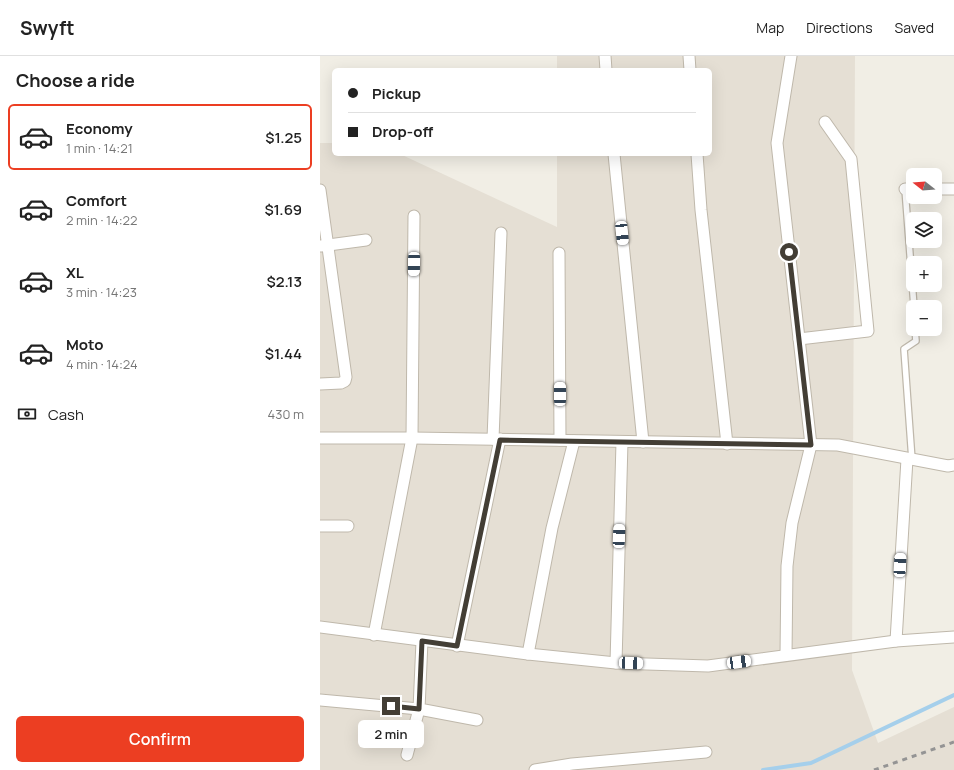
<!DOCTYPE html>
<html lang="en">
<head>
<meta charset="utf-8">
<style>
  body { margin:0; font-family:Manrope,sans-serif; background:#f6f6f6; color:#222; height:100vh; display:flex; flex-direction:column; font-size:15px; white-space:nowrap }
  * { box-sizing:border-box; margin:0 }
  p { font-size:13px; color:#767676 }
  .icon { flex:none; width:22px; height:22px; fill:none; stroke:currentColor; stroke-width:2; stroke-linecap:round; stroke-linejoin:round }
  .map { position:relative; flex:1; overflow:hidden }
  .details { display:flex; flex-direction:column; background:#fff; width:320px }
  .details>* { flex:none }
  .top-card { position:absolute; left:12px; top:12px; width:380px; height:88px; border-radius:6px; box-shadow:0 4px 16px #0002; display:grid; align-content:center; height:88px; padding:0 16px; background:#fff }
  .needle { width:26px; rotate:287deg }
  .buttons { position:absolute; left:586px; top:112px; display:grid; gap:8px }
  .buttons a { display:grid; place-items:center; width:36px; height:36px; border-radius:6px; background:#fff; box-shadow:0 4px 16px #0002; font-size:20px }
  .end { position:absolute; width:18px; height:18px; margin:-9px; border:5px solid #433e35; background:#fff; box-shadow:0 0 0 2px #fff }
  .from { border-radius:50% }
  .bubble { position:absolute; height:28px; border-radius:6px; background:#fff; box-shadow:0 4px 16px #0002; font-size:13px; font-weight:600; line-height:28px; text-align:center }
  .car { position:absolute; width:12px; height:24px; margin:-12px -6px; border-radius:5px; box-shadow:0 0 3px 1px #0007; background:linear-gradient(#fff 24%,#345 0 40%,#fff 0 76%,#345 0 86%,#fff 0) }
  .top-card b { display:flex; align-items:center; gap:14px; height:38px; font-size:15px }
  .top-card b+b { border-top:1px solid #e0e0e0 }
  .top-card i { width:10px; height:10px; background:#222 }
  ul { padding:0; list-style:none }
  li { display:flex; align-items:center; gap:12px; height:66px; margin:0 8px 6px; padding:0 8px; border:2px solid transparent; border-radius:6px }
  li div { flex:1 }
  li b { display:block; font-size:15px }
  li em { font-style:normal; font-weight:600 }
  li.selected { border-color:#ec3e22 }
  li>.icon { width:36px; height:36px; stroke-width:1.5 }
  h2 { padding:0 16px; font-size:18px; line-height:48px }
  .pay { display:flex; align-items:center; gap:10px; height:44px; padding:0 16px; font-size:15px }
  .pay p { margin-inline-start:auto }
  .primary-button { display:flex; gap:8px; margin-top:auto; padding:8px 16px }
  .primary-button a { flex:1; height:46px; border-radius:6px; background:#ec3e22; color:#fff; font-size:16px; font-weight:600; line-height:46px; text-align:center }
  header { display:flex; align-items:center; gap:24px; box-sizing:border-box; height:56px; padding:0 20px; background:#fff; border-bottom:1px solid #e0e0e0 }
  header strong { font-size:19px }
  nav { display:flex; gap:22px; margin-inline-start:auto; font-size:14px }
  main { display:flex; flex:1; min-height:0 }
  .map>svg:first-child { display:block }
  .residential { fill:#e5dfd4 }
  .lines { fill:none; stroke-linecap:round; stroke-linejoin:round }
  .stream { stroke:#a5cfeb; stroke-width:4 }
  .lane-casing { stroke:#bfb8ab; stroke-width:8 }
  .street-casing { stroke:#bfb8ab; stroke-width:13 }
  .lane { stroke:#fff; stroke-width:5.5 }
  .street { stroke:#fff; stroke-width:11 }
  .rail { stroke:#949494; stroke-width:3; stroke-dasharray:5 5; stroke-linecap:butt }
  .route { stroke:#433e35; stroke-width:5 }
</style>
</head>
<body>
<header>
<strong>Swyft</strong>
<nav><a>Map</a><a>Directions</a><a>Saved</a></nav>
</header>
<main>
<section class="details">
<h2>Choose a ride</h2>
<ul>
<li class="selected"><svg class="icon" aria-label="car" viewBox="0 0 24 24"><path d="M5 17H2v-5l4-1 3-4h7l3 4 3 1v5h-3M9 17h6M6 11h13"/><circle cx="7" cy="17" r="2"/><circle cx="17" cy="17" r="2"/></svg><div><b>Economy</b><p>1 min · 14:21</p></div><em>$1.25</em></li>
<li><svg class="icon" aria-label="car" viewBox="0 0 24 24"><path d="M5 17H2v-5l4-1 3-4h7l3 4 3 1v5h-3M9 17h6M6 11h13"/><circle cx="7" cy="17" r="2"/><circle cx="17" cy="17" r="2"/></svg><div><b>Comfort</b><p>2 min · 14:22</p></div><em>$1.69</em></li>
<li><svg class="icon" aria-label="car" viewBox="0 0 24 24"><path d="M5 17H2v-5l4-1 3-4h7l3 4 3 1v5h-3M9 17h6M6 11h13"/><circle cx="7" cy="17" r="2"/><circle cx="17" cy="17" r="2"/></svg><div><b>XL</b><p>3 min · 14:23</p></div><em>$2.13</em></li>
<li><svg class="icon" aria-label="car" viewBox="0 0 24 24"><path d="M5 17H2v-5l4-1 3-4h7l3 4 3 1v5h-3M9 17h6M6 11h13"/><circle cx="7" cy="17" r="2"/><circle cx="17" cy="17" r="2"/></svg><div><b>Moto</b><p>4 min · 14:24</p></div><em>$1.44</em></li>
</ul>
<div class="pay"><svg class="icon" aria-label="cash" viewBox="0 0 24 24"><path d="M3 7h18v10H3z"/><circle cx="12" cy="12" r="2"/></svg>Cash<p>430 m</p></div>
<div class="primary-button"><a>Confirm</a></div>
</section>
<div class="map">
<svg width="634" height="714" viewBox="0 0 634 714">
  <rect width="100%" height="100%" fill="#f1eee5"/>
  <!-- residential -->
  <polygon class="residential" points="237,0 535,0 532,614 558,687 634,651 634,714 0,714 0,87 14,87 14,98 80,98 237,171 237,98 390,98 390,14 237,14"/>
  <g class="lines">
    <!-- stream -->
    <polyline class="stream" points="443,714 491,707 634,639"/>
    <defs>
      <g id="lane">
        <polyline points="585,133 594,251"/>
        <polyline points="592,404 584,293 596,285 595,273"/>
      </g>
      <g id="street">
        <polyline points="285,0 286,14"/>
        <polyline points="369,0 370,14"/>
        <polyline points="294,98 323,386"/>
        <polyline points="377,98 381,154 407,388"/>
        <polyline points="585,133 593,133"/>
        <polyline points="615,133 634,133"/>
        <polyline points="0,134 26,321 25,325 21,327 0,328"/>
        <polyline points="1,190 46,184"/>
        <polyline points="239,197 240,384"/>
        <polyline points="479,283 548,275 531,103 505,66"/>
        <polyline points="0,382 92,382 518,389 628,410 634,409"/>
        <polyline points="173,383 181,177"/>
        <polyline points="0,470 28,470"/>
        <polyline points="0,571 208,598 296,607 388,610 576,585 634,581"/>
        <polyline points="54,579 92,382 94,160"/>
        <polyline points="102,585 99,653 157,664"/>
        <polyline points="576,585 587,403"/>
        <polyline points="137,590 180,383"/>
        <polyline points="208,598 232,472 254,385"/>
        <polyline points="466,599 467,510 472,467 491,389 457,87 471,0"/>
        <polyline points="296,607 302,386"/>
        <polyline points="0,644 99,653 87,699"/>
        <polyline points="215,714 252,708 386,696"/>
      </g>
    </defs>
    <!-- lane casing -->
    <use href="#lane" class="lane-casing"/>
    <!-- street casing -->
    <use href="#street" class="street-casing"/>
    <!-- lane -->
    <use href="#lane" class="lane"/>
    <!-- street -->
    <use href="#street" class="street"/>
    <!-- rail -->
    <polyline class="rail" points="554,714 634,686"/>
  </g>
  <g class="lines">
    <!-- route -->
    <polyline class="route" points="71,650 99,653 102,585 137,590 180,384 491,389 469,196"/>
  </g>
</svg>
<div class="buttons">
<a><svg class="needle" viewBox="-14 -14 28 28"><path d="M0-13l5 13h-10z" fill="#e53935"/><path d="M0 13l5-13h-10z" fill="#767676"/></svg></a>
<a><svg class="icon" aria-label="layers" viewBox="0 0 24 24"><path d="M12 4l9 5-9 5-9-5zM3 14l9 5 9-5"/></svg></a>
<a>+</a>
<a>−</a>
</div>
<i class="end from" style="left:469px;top:196px"></i>
<i class="end" style="left:71px;top:650px"></i>
<div class="bubble" style="left:38px;top:664px;width:66px">2 min</div>
<i class="car" style="left:302px;top:177px;rotate:174deg"></i>
<i class="car" style="left:94px;top:208px;rotate:181deg"></i>
<i class="car" style="left:240px;top:338px;rotate:0deg"></i>
<i class="car" style="left:299px;top:480px;rotate:2deg"></i>
<i class="car" style="left:580px;top:509px;rotate:3deg"></i>
<i class="car" style="left:419px;top:606px;rotate:82deg"></i>
<i class="car" style="left:311px;top:607px;rotate:92deg"></i>
<div class="top-card">
<b><i class="from"></i>Pickup</b>
<b><i></i>Drop-off</b>
</div>
</div>
</main>
</body>
</html>
